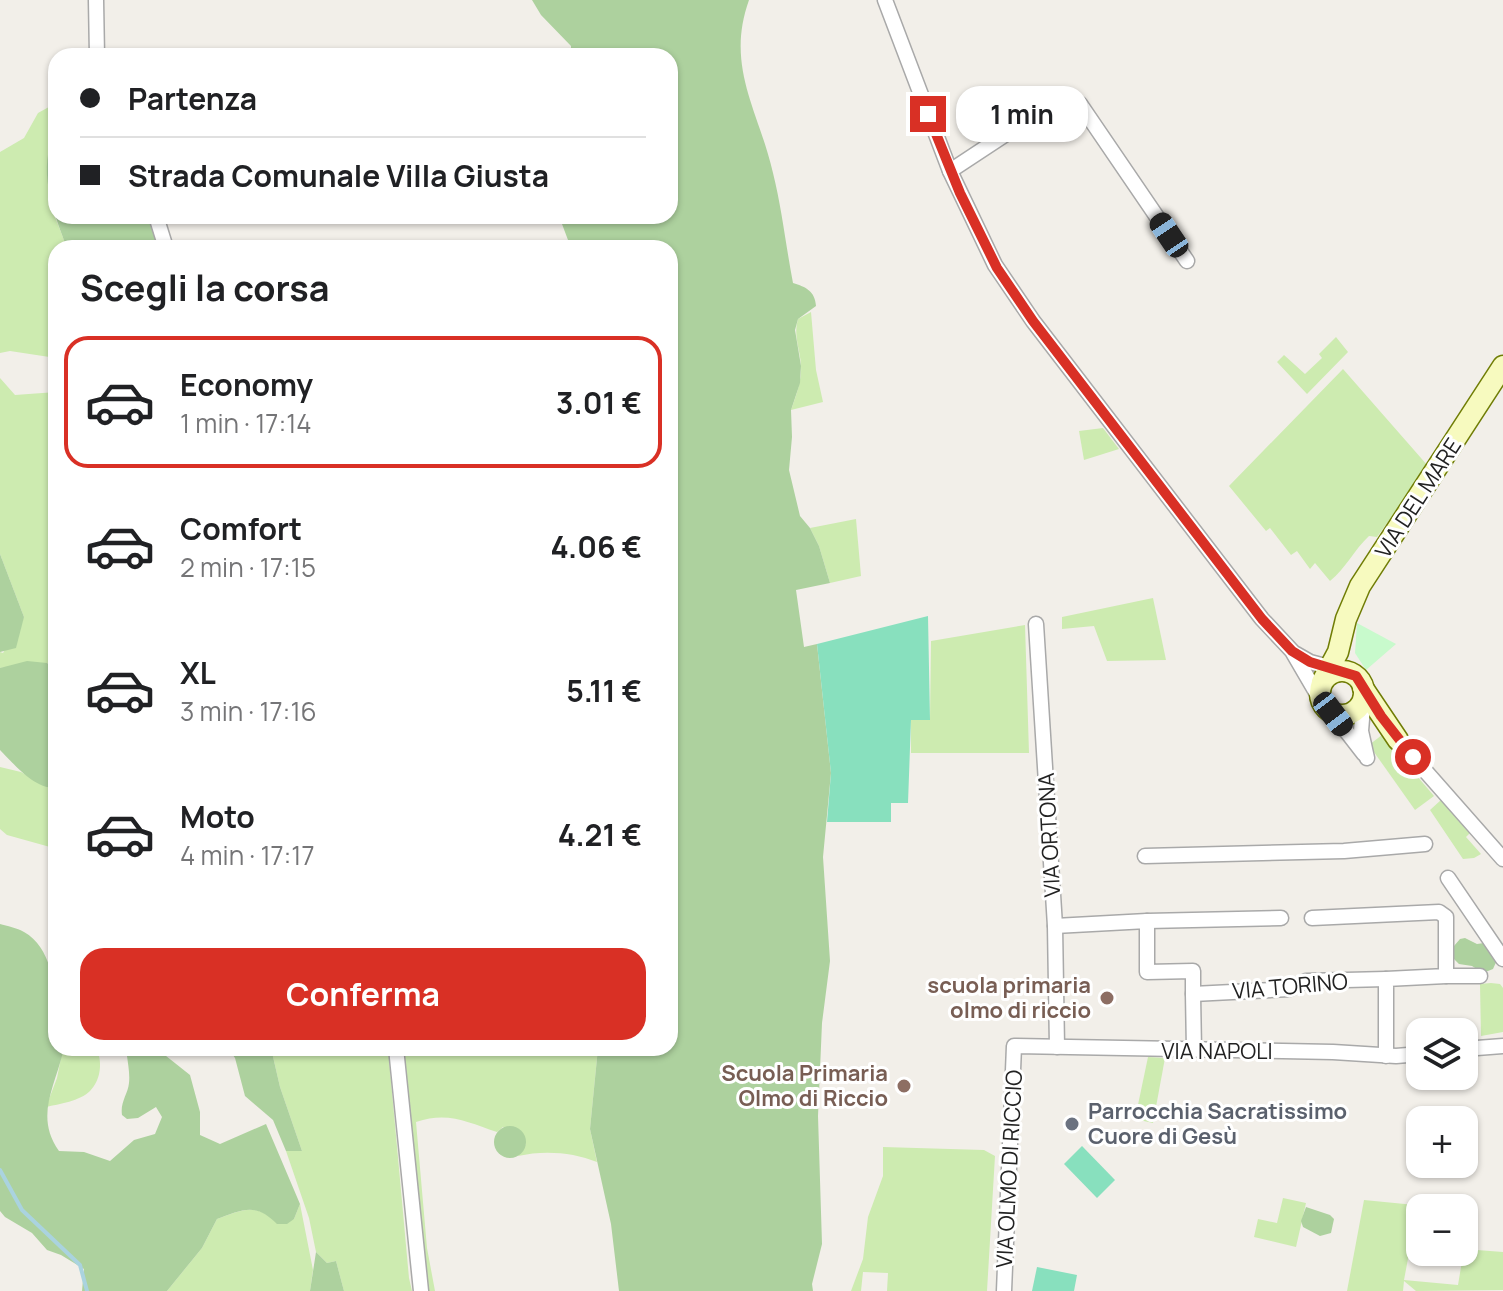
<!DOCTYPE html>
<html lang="it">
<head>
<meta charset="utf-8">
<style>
  body { margin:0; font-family:Manrope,sans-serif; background:#f6f6f6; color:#202124; height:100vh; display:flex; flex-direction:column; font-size:30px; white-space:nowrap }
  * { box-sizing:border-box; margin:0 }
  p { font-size:26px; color:#757577 }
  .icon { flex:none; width:44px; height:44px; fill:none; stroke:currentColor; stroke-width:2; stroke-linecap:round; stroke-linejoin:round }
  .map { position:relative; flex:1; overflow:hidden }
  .drawer { position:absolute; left:48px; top:240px; width:630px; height:816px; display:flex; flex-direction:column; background:#fff; border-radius:24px; box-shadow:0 2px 6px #0004 }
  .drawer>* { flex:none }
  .hud { position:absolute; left:48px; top:48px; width:630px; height:176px; border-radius:24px; box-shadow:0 2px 6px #0004; display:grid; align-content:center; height:176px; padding:0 32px; background:#fff }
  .fabs { position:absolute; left:1406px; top:1018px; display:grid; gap:16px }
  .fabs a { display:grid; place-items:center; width:72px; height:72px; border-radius:16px; background:#fff; box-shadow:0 2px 6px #0004; font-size:40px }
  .end { position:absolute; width:36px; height:36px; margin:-18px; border:10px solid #d93025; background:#fff; box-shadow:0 0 0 4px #fff }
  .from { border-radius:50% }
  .bubble { position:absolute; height:56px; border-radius:24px; background:#fff; box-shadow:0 2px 6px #0004; font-size:26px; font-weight:700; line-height:56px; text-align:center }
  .car { position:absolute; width:24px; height:48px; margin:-24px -12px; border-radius:10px; box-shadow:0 0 6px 2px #0007; background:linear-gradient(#222 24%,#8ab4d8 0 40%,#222 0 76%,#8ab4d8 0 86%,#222 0) }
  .hud b { display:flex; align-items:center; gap:28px; height:76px; font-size:30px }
  .hud b+b { border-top:2px solid #e0e0e0 }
  .hud i { width:20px; height:20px; background:#202124 }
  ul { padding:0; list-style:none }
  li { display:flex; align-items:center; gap:24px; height:132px; margin:0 16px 12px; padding:0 16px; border:4px solid transparent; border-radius:24px }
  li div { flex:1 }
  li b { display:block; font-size:30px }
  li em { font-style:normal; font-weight:700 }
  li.current { border-color:#d93025 }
  li>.icon { width:72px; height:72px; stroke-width:1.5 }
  h2 { padding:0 32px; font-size:36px; line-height:96px }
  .primary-button { display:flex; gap:16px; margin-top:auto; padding:16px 32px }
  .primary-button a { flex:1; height:92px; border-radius:24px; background:#d93025; color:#fff; font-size:32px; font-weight:700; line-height:92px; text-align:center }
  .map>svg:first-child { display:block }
  .grass { fill:#cdebb0 }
  .forest { fill:#add19e }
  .park { fill:#c8facc }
  .pitch { fill:#88e0be }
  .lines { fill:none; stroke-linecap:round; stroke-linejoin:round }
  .stream { stroke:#aad3df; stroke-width:4 }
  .street-casing { stroke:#a9a9a9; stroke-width:17 }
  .secondary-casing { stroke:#707d05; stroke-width:23 }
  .street { stroke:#fff; stroke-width:14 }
  .secondary { stroke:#f7fabf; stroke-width:20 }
  .route { stroke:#d93025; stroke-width:10 }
  .education-dot { fill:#8d6e63; stroke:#fff; stroke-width:3 }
  .worship-dot { fill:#6b7280; stroke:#fff; stroke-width:3 }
  .labels { text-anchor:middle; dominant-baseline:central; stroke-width:6; stroke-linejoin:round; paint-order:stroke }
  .street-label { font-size:22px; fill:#222; stroke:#fff }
  .education-label { font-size:22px; font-weight:bold; fill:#785e54; stroke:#fff; text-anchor:end }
  .worship-label { font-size:22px; font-weight:bold; fill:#5b616d; stroke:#fff; text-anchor:start }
</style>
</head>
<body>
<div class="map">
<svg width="1503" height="1291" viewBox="0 0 1503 1291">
  <rect width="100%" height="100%" fill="#f2efe9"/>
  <!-- grass -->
  <g class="grass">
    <polygon points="56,103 52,209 67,248 56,248 56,358 10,351 0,353 0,152 24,138 38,113"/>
    <path d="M811 312 816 370 823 402 791 410C796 395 802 381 801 365 800 349 793 335 798 319Z"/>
    <polygon points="1336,337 1348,352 1307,394 1277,362 1284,355 1305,374 1322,358 1319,354"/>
    <path d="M1343 369 1428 466 1377 537 1369 536C1354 550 1346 568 1330 581L1315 563 1310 569 1297 551 1291 555 1270 528 1266 531 1229 486Z"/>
    <polygon points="0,378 15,395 56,392 56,670 47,663 0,668 0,652 3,653 24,617 0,554"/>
    <polygon points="1103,428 1119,449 1084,460 1079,431"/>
    <polygon points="856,519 861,576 830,583 819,546 810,528"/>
    <polygon points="1153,598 1166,660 1107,661 1094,626 1062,629 1062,617"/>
    <polygon points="1025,625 1029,753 911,753 911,720 930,719 931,641"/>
    <polygon points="1382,735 1434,796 1415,810 1369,745"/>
    <polygon points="0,767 21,772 49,788 56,788 56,818 50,847 7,835 0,829"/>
    <polygon points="1441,800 1470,833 1466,837 1481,854 1474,858 1463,859 1430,810"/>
    <polygon points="1491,983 1500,984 1503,988 1503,1032 1481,1036 1480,984"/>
    <path d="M63 1048H96C103 1061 101 1080 90 1091 80 1101 59 1104 46 1107L57 1078Z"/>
    <polygon points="271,1048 388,1048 409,1278 412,1291 344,1291 336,1261 327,1263 316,1252 309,1218 286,1151 302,1151 280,1087"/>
    <path d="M399 1048H598L590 1129 597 1162C573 1152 543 1150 518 1156L526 1144 503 1127 497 1132C467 1122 448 1111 416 1122L427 1248 435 1291H424Z"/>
    <polygon points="1148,1057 1165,1058 1153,1123 1135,1119"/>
    <polygon points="883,1147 984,1150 995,1156 987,1291 887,1291 888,1273 863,1272 861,1291 851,1291 863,1259 868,1217 883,1176"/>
    <polygon points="1283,1198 1306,1203 1296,1247 1254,1237 1258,1219 1277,1223"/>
    <polygon points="1364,1200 1415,1205 1420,1213 1420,1232 1413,1232 1404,1280 1458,1285 1464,1249 1503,1252 1503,1290 1416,1291 1404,1281 1403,1291 1347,1291"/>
    <path d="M300 1204 313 1270 310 1291H167L202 1248 217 1219C242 1210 256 1202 277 1223L294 1219Z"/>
  </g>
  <!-- forest -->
  <g class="forest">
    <path d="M532 0H749C725 67 759 111 773 173 782 209 786 247 793 283 806 287 815 291 816 306L798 319 795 330 801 366 800 383 791 410 792 437 789 470 800 516 810 528 819 546 830 583 796 590 804 647 817 644 831 773 823 857 830 961 822 1023 818 1116 822 1244 812 1284 813 1291H619L611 1224 590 1129 598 1048H670V248H571L559 216H670V56H571V46L541 15Z"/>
    <path d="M56 131V216H152L162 240 158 248H67C53 211 36 168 56 131Z"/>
    <polygon points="0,554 24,617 16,648 0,652"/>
    <path d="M27 661 47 663 56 670V788C34 789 14 764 0 750V668Z"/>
    <path d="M0 924C7 926 17 928 24 932 60 952 56 1013 56 1048H63V1052C54 1089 35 1117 59 1151L84 1152 110 1161 134 1140 155 1134 162 1117 156 1107 138 1118 127 1119 122 1115C120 1102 128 1094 129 1083 130 1074 128 1064 127 1056L118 1048H156L190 1075 200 1112V1135L220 1144 266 1124 300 1204 294 1219 287 1224H277C256 1202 242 1210 217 1219L202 1248 167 1291H82L84 1269 61 1255 47 1250 32 1233 5 1217 0 1211Z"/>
    <polygon points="1465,938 1477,944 1484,943 1497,960 1493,969 1483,973 1472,966 1459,964 1454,959 1454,946 1460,939"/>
    <polygon points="228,1048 271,1048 280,1087 302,1151 286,1151 273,1120 245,1096 235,1058"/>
    <circle cx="510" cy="1142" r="16"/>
    <polygon points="1306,1207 1330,1215 1334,1219 1331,1233 1320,1236 1303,1227 1301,1221"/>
    <polygon points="316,1252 327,1263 336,1261 344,1291 310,1291"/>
  </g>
  <!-- park -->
  <polygon class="park" points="1357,623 1396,644 1366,670 1355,653"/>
  <!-- pitch -->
  <g class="pitch">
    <polygon points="928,616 930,720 911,720 908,803 891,803 891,822 827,822 831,773 817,644"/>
    <polygon points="1082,1146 1115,1180 1097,1198 1064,1164"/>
    <polygon points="1037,1267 1077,1275 1074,1291 1032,1291"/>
  </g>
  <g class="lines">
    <!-- stream -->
    <polyline class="stream" points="0,1170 22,1210 80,1265 87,1291"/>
    <defs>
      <g id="street">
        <polyline points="96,0 97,56"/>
        <polyline points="885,0 950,171 995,265 1033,321 1262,619 1292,651 1320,699"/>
        <polyline points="950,171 1059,99 1069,98 1080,104 1187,261"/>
        <polyline points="156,216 166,248"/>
        <polyline points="1036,624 1055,926 1057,1047"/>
        <polyline points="1296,654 1310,662 1344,671"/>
        <polyline points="1364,695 1361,731 1367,758"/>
        <polyline points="1333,714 1364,754"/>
        <polyline points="1398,740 1503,859"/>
        <polyline points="1145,856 1344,851 1425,844"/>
        <polyline points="1448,878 1503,959"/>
        <polyline points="1312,918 1439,912 1446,917 1446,976 1386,979 1386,1056"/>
        <polyline points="1147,921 1281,918"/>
        <polyline points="1055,926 1147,921 1147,972 1193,971 1193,994 1290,989 1306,981 1386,979"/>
        <polyline points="1446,976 1480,976"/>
        <polyline points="1193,994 1194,1050"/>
        <polyline points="396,1048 421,1291"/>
        <polyline points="1464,1049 1503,1046"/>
        <polyline points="1004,1291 1014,1046 1333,1052 1396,1056 1420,1054"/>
      </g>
      <g id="secondary">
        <circle cx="1342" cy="693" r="22"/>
        <polyline points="1322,682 1338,652 1346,619 1360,586 1503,366"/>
        <polyline points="1363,688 1398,740"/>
      </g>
    </defs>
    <!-- street casing -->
    <use href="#street" class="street-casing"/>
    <!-- secondary casing -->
    <use href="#secondary" class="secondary-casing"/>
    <!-- street -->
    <use href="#street" class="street"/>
    <!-- secondary -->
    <use href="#secondary" class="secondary"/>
  </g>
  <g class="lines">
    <!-- route -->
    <polyline class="route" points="928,114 960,193 997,268 1033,321 1262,619 1292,651 1310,662 1356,676 1381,716 1413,757"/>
  </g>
  <!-- markers -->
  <g class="education-dot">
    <circle cx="1107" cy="998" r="8"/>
    <circle cx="904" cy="1086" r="8"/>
  </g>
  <circle class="worship-dot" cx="1072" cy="1124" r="8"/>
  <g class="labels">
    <!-- street labels -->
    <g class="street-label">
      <text transform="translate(1418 498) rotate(-57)">VIA DEL MARE</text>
      <text transform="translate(1049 835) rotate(-93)">VIA ORTONA</text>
      <text transform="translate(1290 986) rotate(-5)">VIA TORINO</text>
      <text x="1217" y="1051">VIA NAPOLI</text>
      <text transform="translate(1009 1169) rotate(-87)">VIA OLMO DI RICCIO</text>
    </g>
    <!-- education labels -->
    <g class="education-label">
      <text x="1091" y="985">scuola primaria<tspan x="1091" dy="25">olmo di riccio</tspan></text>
      <text x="888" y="1073">Scuola Primaria<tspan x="888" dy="25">Olmo di Riccio</tspan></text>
    </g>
    <!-- worship labels -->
    <g class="worship-label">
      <text x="1088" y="1111">Parrocchia Sacratissimo<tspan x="1088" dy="25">Cuore di Gesù</tspan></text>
    </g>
  </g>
</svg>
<div class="fabs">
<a><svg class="icon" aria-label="layers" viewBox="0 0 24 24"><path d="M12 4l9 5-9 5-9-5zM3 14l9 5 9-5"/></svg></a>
<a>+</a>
<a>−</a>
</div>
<i class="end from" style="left:1413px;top:757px"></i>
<i class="end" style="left:928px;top:114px"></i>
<div class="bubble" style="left:956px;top:86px;width:132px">1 min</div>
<i class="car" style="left:1169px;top:235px;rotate:326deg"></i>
<i class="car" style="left:1333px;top:714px;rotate:143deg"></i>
<div class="hud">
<b><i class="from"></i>Partenza</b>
<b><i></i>Strada Comunale Villa Giusta</b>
</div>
<section class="drawer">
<h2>Scegli la corsa</h2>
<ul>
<li class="current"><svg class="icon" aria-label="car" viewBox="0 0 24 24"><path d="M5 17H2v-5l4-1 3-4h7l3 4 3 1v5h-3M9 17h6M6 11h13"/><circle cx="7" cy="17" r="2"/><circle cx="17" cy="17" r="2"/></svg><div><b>Economy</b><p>1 min · 17:14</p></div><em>3.01 €</em></li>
<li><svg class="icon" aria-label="car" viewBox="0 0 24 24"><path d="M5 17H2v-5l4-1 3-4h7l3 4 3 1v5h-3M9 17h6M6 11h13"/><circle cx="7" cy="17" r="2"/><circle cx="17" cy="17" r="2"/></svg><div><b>Comfort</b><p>2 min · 17:15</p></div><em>4.06 €</em></li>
<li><svg class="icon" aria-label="car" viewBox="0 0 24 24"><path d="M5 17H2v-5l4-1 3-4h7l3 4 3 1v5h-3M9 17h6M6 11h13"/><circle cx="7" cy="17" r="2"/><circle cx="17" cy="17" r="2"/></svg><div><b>XL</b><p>3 min · 17:16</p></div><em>5.11 €</em></li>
<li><svg class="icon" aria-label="car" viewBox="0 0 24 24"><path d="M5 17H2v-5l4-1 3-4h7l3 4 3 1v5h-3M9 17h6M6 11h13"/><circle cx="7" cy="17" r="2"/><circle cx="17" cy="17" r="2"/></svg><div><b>Moto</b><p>4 min · 17:17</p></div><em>4.21 €</em></li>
</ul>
<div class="primary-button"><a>Conferma</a></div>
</section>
</div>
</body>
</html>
